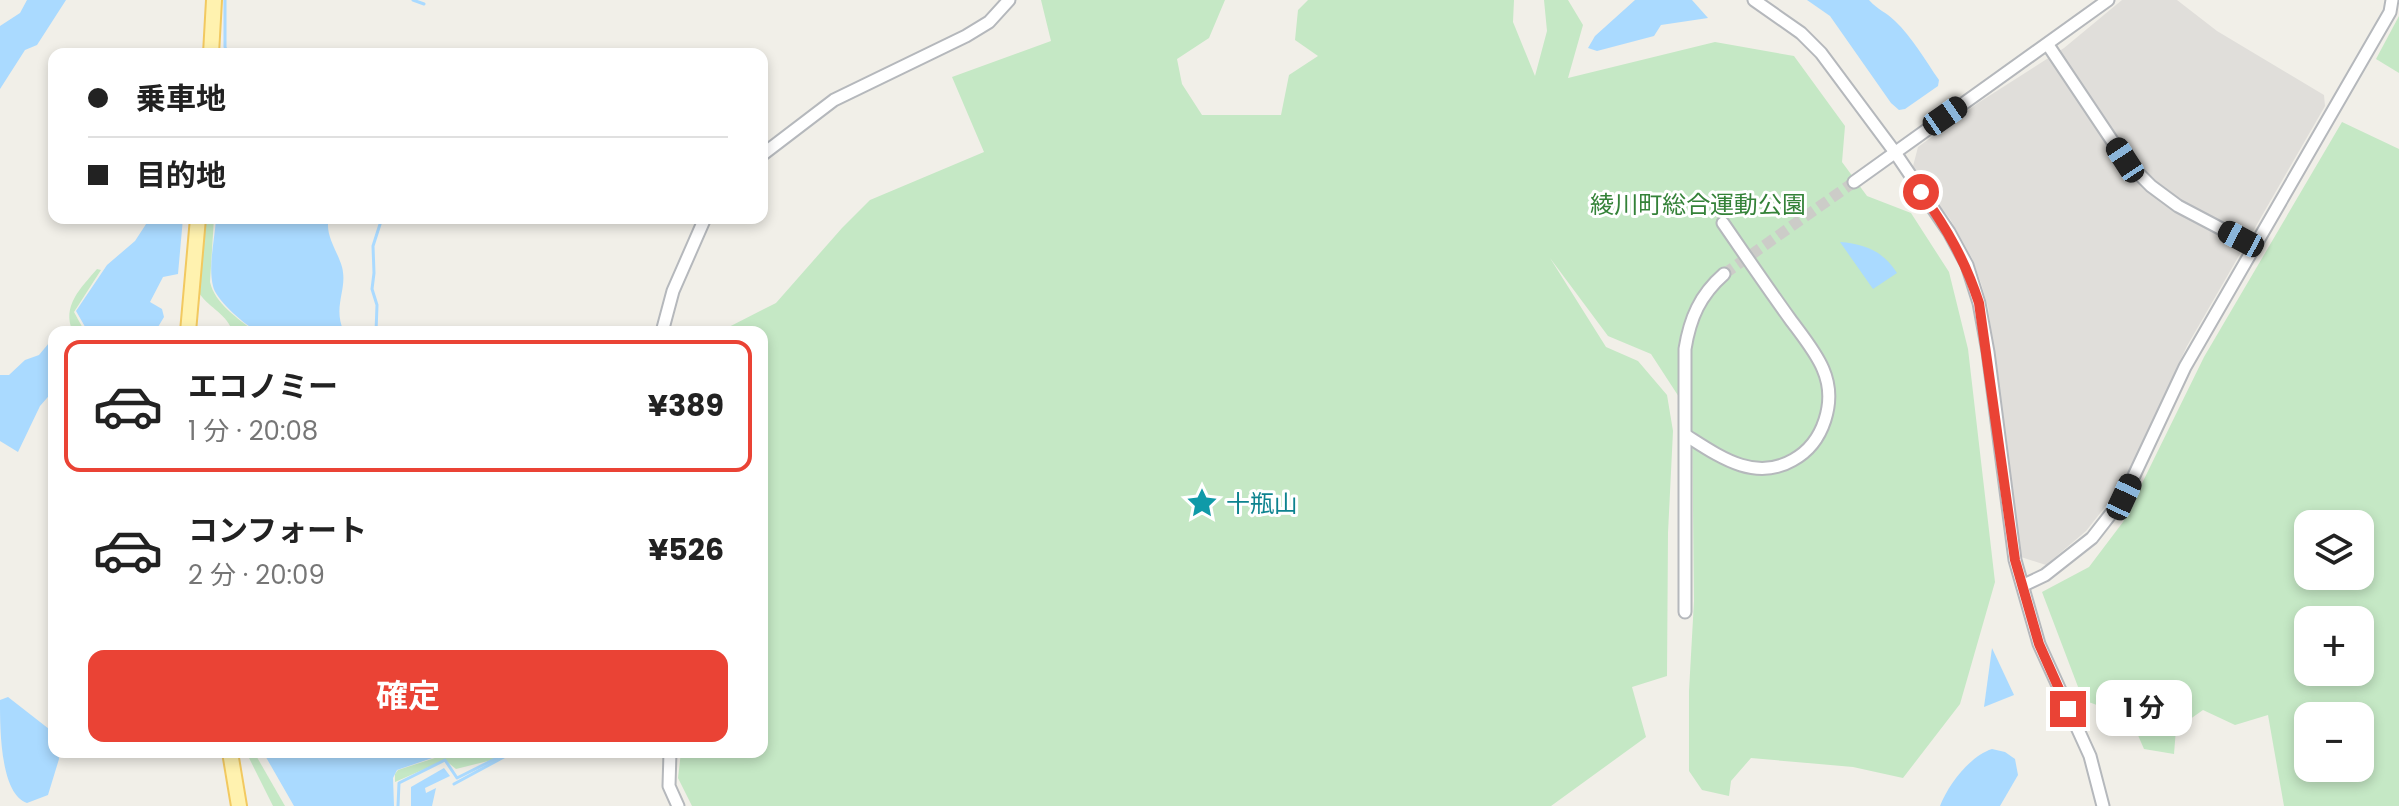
<!DOCTYPE html>
<html lang="ja">
<head>
<meta charset="utf-8">
<style>
  body { margin:0; font-family:Poppins,"Noto Sans JP",sans-serif; background:#f2f2f2; color:#222; height:100vh; display:flex; flex-direction:column; font-size:30px; white-space:nowrap }
  * { box-sizing:border-box; margin:0 }
  p { font-size:26px; color:#767676 }
  .icon { flex:none; width:44px; height:44px; fill:none; stroke:currentColor; stroke-width:2; stroke-linecap:round; stroke-linejoin:round }
  .map { position:relative; flex:1; overflow:hidden }
  .side { position:absolute; left:48px; top:326px; width:720px; height:432px; display:flex; flex-direction:column; background:#fff; border-radius:16px; box-shadow:0 4px 12px #0003 }
  .side>* { flex:none }
  .guide { position:absolute; left:48px; top:48px; width:720px; height:176px; border-radius:16px; box-shadow:0 4px 12px #0003; display:grid; align-content:center; height:176px; padding:0 40px; background:#fff }
  .controls { position:absolute; left:2294px; top:510px; display:grid; gap:16px }
  .controls a { display:grid; place-items:center; width:80px; height:80px; border-radius:16px; background:#fff; box-shadow:0 4px 12px #0003; font-size:40px }
  .end { position:absolute; width:36px; height:36px; margin:-18px; border:10px solid #ea4335; background:#fff; box-shadow:0 0 0 4px #fff }
  .from { border-radius:50% }
  .bubble { position:absolute; height:56px; border-radius:16px; background:#fff; box-shadow:0 4px 12px #0003; font-size:26px; font-weight:700; line-height:56px; text-align:center }
  .car { position:absolute; width:24px; height:48px; margin:-24px -12px; border-radius:10px; box-shadow:0 0 6px 2px #0007; background:linear-gradient(#222 24%,#8ab4d8 0 40%,#222 0 76%,#8ab4d8 0 86%,#222 0) }
  .guide b { display:flex; align-items:center; gap:28px; height:76px; font-size:30px }
  .guide b+b { border-top:2px solid #e0e0e0 }
  .guide i { width:20px; height:20px; background:#222 }
  ul { padding:14px 0 0; list-style:none }
  li { display:flex; align-items:center; gap:24px; height:132px; margin:0 16px 12px; padding:0 24px; border:4px solid transparent; border-radius:16px }
  li div { flex:1 }
  li b { display:block; font-size:30px }
  li em { font-style:normal; font-weight:700 }
  li.active { border-color:#ea4335 }
  li>.icon { width:72px; height:72px; stroke-width:1.5 }
  .button { display:flex; gap:16px; margin-top:auto; padding:16px 40px }
  .button a { flex:1; height:92px; border-radius:16px; background:#ea4335; color:#fff; font-size:32px; font-weight:700; line-height:92px; text-align:center }
  .map>svg:first-child { display:block }
  .industrial { fill:#e0deda }
  .green { fill:#c5e8c5; fill-rule:evenodd }
  .water { fill:#aadaff }
  .lines { fill:none; stroke-linecap:round; stroke-linejoin:round }
  .stream { stroke:#aadaff; stroke-width:3 }
  .minor-tunnel { stroke:#ccccc8; stroke-width:11; stroke-dasharray:11 5.5; stroke-linecap:butt }
  .minor-casing { stroke:#b5b8bc; stroke-width:15 }
  .major-casing { stroke:#f2c960; stroke-width:18 }
  .minor { stroke:#fff; stroke-width:11 }
  .major { stroke:#fff2af; stroke-width:14 }
  .route { stroke:#ea4335; stroke-width:10 }
  .labels { text-anchor:middle; dominant-baseline:central; stroke-width:6; stroke-linejoin:round; paint-order:stroke }
  .park-label { font-size:24px; fill:#348238; stroke:#fff }
  .culture-label { font-size:24px; fill:#0d838f; stroke:#fff; text-anchor:start }
</style>
</head>
<body>
<div class="map">
<svg width="2399" height="806" viewBox="0 0 2399 806">
  <rect width="100%" height="100%" fill="#f1efe8"/>
  <!-- industrial -->
  <polygon class="industrial" points="2122,0 2177,0 2217,31 2324,95 2325,106 2187,346 2129,471 2116,493 2086,531 2046,565 2021,557 1988,307 1981,283 1972,258 1950,219 1912,170 1918,147 1978,103 2064,48"/>
  <!-- green -->
  <g class="green">
    <polygon points="1041,0 1225,0 1209,38 1177,59 1182,84 1202,115 1281,115 1289,75 1318,56 1295,40 1298,10 1308,0 1514,0 1513,22 1535,76 1547,31 1544,0 1568,0 1583,25 1568,78 1715,42 1794,56 1845,126 1842,162 1867,196 1911,213 1949,272 1968,349 1995,582 1960,704 1903,778 1853,767 1751,758 1731,781 1729,796 1702,790 1689,771 1689,691 1694,601 1692,417 1651,354 1608,336 1550,258 1606,347 1638,361 1667,395 1673,431 1668,533 1667,676 1632,687 1646,737 1551,806 692,806 678,778 681,752 762,752 762,332 719,332 776,303 842,228 870,200 984,152 952,77 1051,41"/>
    <polygon points="2399,16 2399,73 2376,59"/>
    <path d="M2342 122 2399 149V806H2284L2268 715 2235 725 2203 710 2176 729 2174 754 2144 749 2130 717 2083 700 2042 592 2089 567 2123 522 2204 357ZM2308 524H2360V576H2308ZM2308 620H2360V672H2308ZM2308 716H2360V768H2308Z"/>
    <path d="M203 218H214L210 282C215 304 238 318 255 332L232 330C225 312 207 307 197 290Z"/>
    <path d="M97 269 101 270 74 312 85 332H73C61 306 81 288 97 269Z"/>
    <polygon points="246,752 254,752 285,806 273,806"/>
    <polygon points="468,752 506,752 496,759 456,769 445,760 395,782 395,774 398,770 441,756"/>
  </g>
  <!-- water -->
  <g class="water">
    <polygon points="27,0 66,0 37,45 25,50 0,89 0,26 20,13"/>
    <polygon points="1635,0 1692,0 1708,18 1661,25 1654,36 1597,51 1588,48 1595,36"/>
    <path d="M1807 0H1869C1878 10 1886 12 1895 21 1912 37 1925 60 1939 80L1938 86 1905 109 1899 110 1891 103 1830 16Z"/>
    <polygon points="150,218 183,218 178,274 163,277 150,302 162,309 164,317 155,332 88,332 76,311 107,265 135,241"/>
    <path d="M216 218H329C324 234 338 252 342 267 348 290 332 306 344 332H304L297 328C287 332 273 334 261 332 249 330 215 299 213 286 208 265 215 239 216 218Z"/>
    <path d="M1840 242C1865 244 1883 251 1897 273L1873 289Z"/>
    <polygon points="54,337 54,390 40,406 18,452 0,441 0,375 9,375 25,360 39,355"/>
    <polygon points="1992,648 2014,695 1984,707"/>
    <path d="M8 697 49 729 54 736V752H58L59 759 48 795 27 803C0 794 0 728 0 700Z"/>
    <path d="M1992 749 2005 752 2015 759 2018 775 2000 806H1940C1948 785 1970 756 1992 749Z"/>
    <polygon points="263,752 461,752 441,755 397,770 393,778 394,806 294,806"/>
    <polygon points="444,768 450,776 425,788 426,793 436,788 432,806 411,806 411,787"/>
  </g>
  <g class="lines">
    <!-- stream -->
    <g class="stream">
      <polyline points="225,0 225,47 228,54"/>
      <polyline points="413,0 424,4"/>
      <polyline points="376,332 377,305 372,289 374,273 373,246 382,218"/>
      <polyline points="242,752 242,753"/>
      <polyline points="454,784 513,752"/>
      <polyline points="398,806 399,783 445,760 457,778 509,752"/>
    </g>
    <!-- minor-tunnel -->
    <polyline class="minor-tunnel" points="1724,274 1854,182"/>
    <defs>
      <g id="minor">
        <polyline points="1754,0 1801,33 1821,53 1894,151 1949,232 1967,265 1979,303 1988,352 2015,560 2039,644 2090,756 2103,806"/>
        <polyline points="2048,45 2125,160 2151,186 2178,206 2254,246"/>
        <polyline points="762,155 834,100 966,36 989,22 1009,0"/>
        <polyline points="1854,182 2108,0"/>
        <polyline points="662,332 673,291 705,218"/>
        <path d="M1687 436C1720 457 1755 482 1793 460 1824 443 1837 401 1823 369 1816 352 1801 334 1790 319 1767 287 1745 255 1723 223"/>
        <polyline points="2024,585 2045,575 2092,538 2124,497 2185,367 2390,12 2392,0"/>
        <path d="M1685 612V349C1690 318 1700 295 1724 274"/>
        <polyline points="670,752 669,786 678,806"/>
      </g>
      <g id="major">
        <polyline points="211,54 214,0"/>
        <polyline points="188,332 198,218"/>
        <polyline points="230,752 239,806"/>
      </g>
    </defs>
    <!-- minor casing -->
    <use href="#minor" class="minor-casing"/>
    <!-- major casing -->
    <use href="#major" class="major-casing"/>
    <!-- minor -->
    <use href="#minor" class="minor"/>
    <!-- major -->
    <use href="#major" class="major"/>
  </g>
  <g class="lines">
    <!-- route -->
    <path class="route" d="M1921 192C1947 229 1965 260 1979 303L2015 560 2039 644 2068 709"/>
  </g>
  <!-- icons -->
  <defs>
    <symbol id="sight-bare" viewBox="-9 -9 18 18"><path d="M0-6L1.8-2.2L6-1.7L2.9 1.2L3.7 5.4L0 3.3L-3.7 5.4L-2.9 1.2L-6-1.7L-1.8-2.2Z" fill="#0f9aa8" stroke="#fff" stroke-width="2.5" paint-order="stroke"/></symbol>
  </defs>
  <g fill-rule="evenodd">
    <use href="#sight-bare" x="1180" y="481" width="44" height="44"/>
  </g>
  <g class="labels">
    <!-- park labels -->
    <g class="park-label">
      <text x="1698" y="204">綾川町総合運動公園</text>
    </g>
    <!-- culture labels -->
    <g class="culture-label">
      <text x="1226" y="503">十瓶山</text>
    </g>
  </g>
</svg>
<div class="controls">
<a><svg class="icon" aria-label="layers" viewBox="0 0 24 24"><path d="M12 4l9 5-9 5-9-5zM3 14l9 5 9-5"/></svg></a>
<a>+</a>
<a>−</a>
</div>
<i class="end from" style="left:1921px;top:192px"></i>
<i class="end" style="left:2068px;top:709px"></i>
<div class="bubble" style="left:2096px;top:680px;width:96px">1 分</div>
<i class="car" style="left:1945px;top:116px;rotate:55deg"></i>
<i class="car" style="left:2125px;top:160px;rotate:327deg"></i>
<i class="car" style="left:2241px;top:239px;rotate:298deg"></i>
<i class="car" style="left:2124px;top:497px;rotate:25deg"></i>
<div class="guide">
<b><i class="from"></i>乗車地</b>
<b><i></i>目的地</b>
</div>
<section class="side">
<ul>
<li class="active"><svg class="icon" aria-label="car" viewBox="0 0 24 24"><path d="M5 17H2v-5l4-1 3-4h7l3 4 3 1v5h-3M9 17h6M6 11h13"/><circle cx="7" cy="17" r="2"/><circle cx="17" cy="17" r="2"/></svg><div><b>エコノミー</b><p>1 分 · 20:08</p></div><em>¥389</em></li>
<li><svg class="icon" aria-label="car" viewBox="0 0 24 24"><path d="M5 17H2v-5l4-1 3-4h7l3 4 3 1v5h-3M9 17h6M6 11h13"/><circle cx="7" cy="17" r="2"/><circle cx="17" cy="17" r="2"/></svg><div><b>コンフォート</b><p>2 分 · 20:09</p></div><em>¥526</em></li>
</ul>
<div class="button"><a>確定</a></div>
</section>
</div>
</body>
</html>
